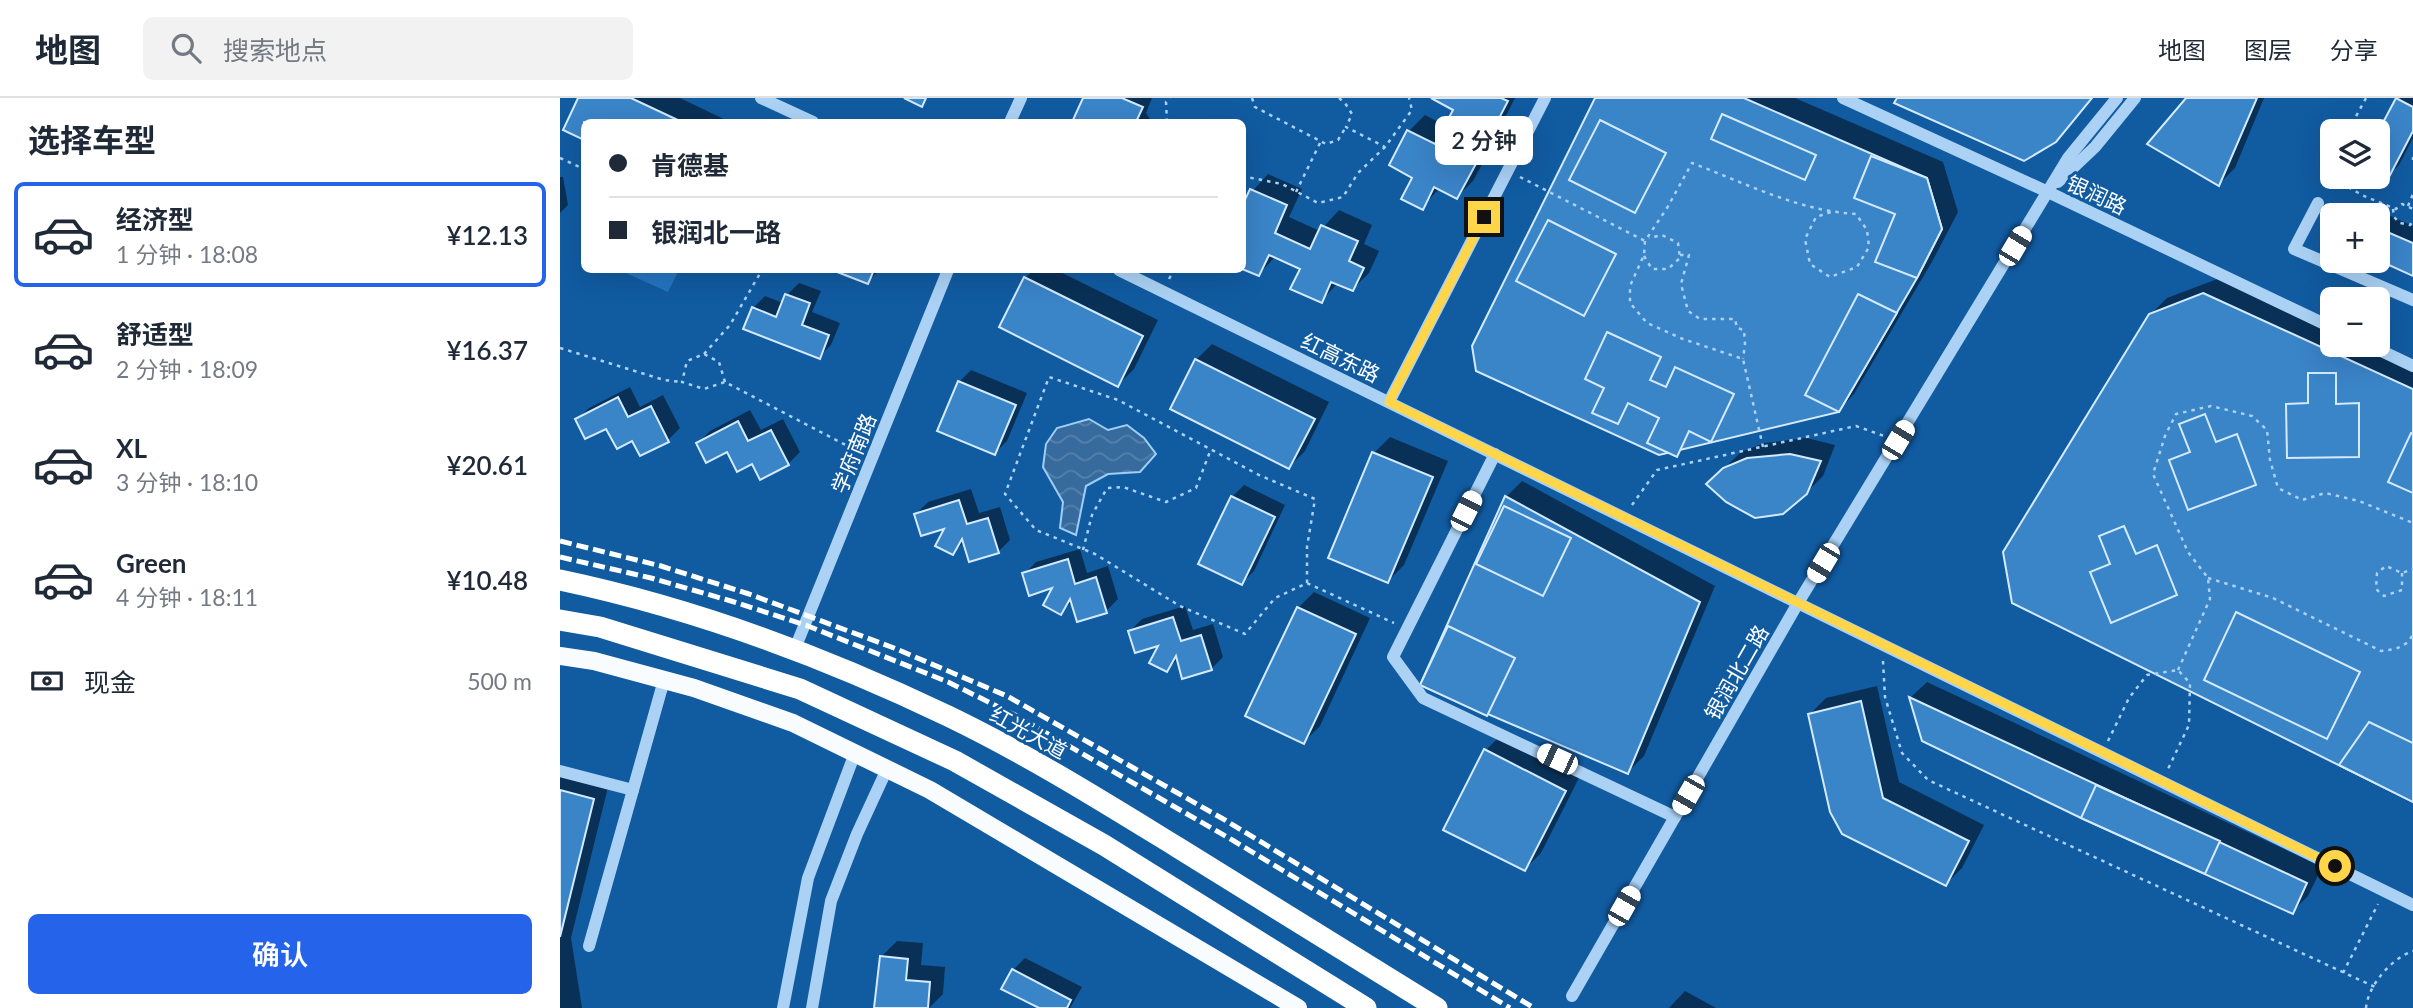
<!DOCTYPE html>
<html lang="zh">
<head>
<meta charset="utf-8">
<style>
  body { margin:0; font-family:Lato,"Noto Sans SC",sans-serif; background:#f2f2f3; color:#1f2937; height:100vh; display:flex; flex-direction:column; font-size:26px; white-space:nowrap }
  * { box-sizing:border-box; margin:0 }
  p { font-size:23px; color:#747a83 }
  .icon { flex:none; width:38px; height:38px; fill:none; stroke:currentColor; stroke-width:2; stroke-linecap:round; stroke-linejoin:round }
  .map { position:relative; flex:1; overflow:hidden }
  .sheet { display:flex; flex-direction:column; background:#fff; width:560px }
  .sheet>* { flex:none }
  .hud { position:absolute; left:21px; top:21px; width:665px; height:154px; border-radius:10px; box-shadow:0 7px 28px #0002; display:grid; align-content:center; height:154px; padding:0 28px; background:#fff }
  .fabs { position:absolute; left:1760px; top:21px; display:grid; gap:14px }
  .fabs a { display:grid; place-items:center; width:70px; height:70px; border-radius:10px; background:#fff; box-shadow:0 7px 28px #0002; font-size:35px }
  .end { position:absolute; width:32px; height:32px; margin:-16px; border:9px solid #ffd54a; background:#111; box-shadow:0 0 0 4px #111 }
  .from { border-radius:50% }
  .bubble { position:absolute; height:49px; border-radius:10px; background:#fff; box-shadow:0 7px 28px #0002; font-size:23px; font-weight:600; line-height:49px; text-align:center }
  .car { position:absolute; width:21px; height:42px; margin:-21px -10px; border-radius:9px; box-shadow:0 0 5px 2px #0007; background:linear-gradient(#fff 24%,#345 0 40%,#fff 0 76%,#345 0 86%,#fff 0) }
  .hud b { display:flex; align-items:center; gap:24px; height:66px; font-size:26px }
  .hud b+b { border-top:2px solid #e0e1e3 }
  .hud i { width:18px; height:18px; background:#1f2937 }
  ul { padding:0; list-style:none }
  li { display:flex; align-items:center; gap:21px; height:105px; margin:0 14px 10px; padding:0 14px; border:4px solid transparent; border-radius:10px }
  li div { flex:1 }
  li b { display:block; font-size:26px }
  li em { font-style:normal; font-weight:600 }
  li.selected { border-color:#2563eb }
  li>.icon { width:63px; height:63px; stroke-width:1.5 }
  h2 { padding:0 28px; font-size:32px; line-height:84px }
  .pay { display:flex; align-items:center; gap:18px; height:77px; padding:0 28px; font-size:26px }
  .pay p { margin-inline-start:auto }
  .cta { display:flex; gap:14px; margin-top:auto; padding:14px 28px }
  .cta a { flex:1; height:80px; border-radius:10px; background:#2563eb; color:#fff; font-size:28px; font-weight:600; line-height:80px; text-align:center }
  header { display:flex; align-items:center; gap:42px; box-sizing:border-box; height:98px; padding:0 35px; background:#fff; border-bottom:2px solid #e0e1e3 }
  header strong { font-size:33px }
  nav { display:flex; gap:38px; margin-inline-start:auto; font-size:24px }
  .search { width:490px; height:63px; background:#f2f2f3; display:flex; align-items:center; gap:18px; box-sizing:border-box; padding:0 24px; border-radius:10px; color:#747a83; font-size:26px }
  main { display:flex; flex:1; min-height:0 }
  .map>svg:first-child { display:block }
  .pitch { fill:#2475c0 }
  .water { fill:url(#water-waves); stroke:#9dcef8; stroke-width:2 }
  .shadow { fill:#0007 }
  .building { fill:#3a84c8; stroke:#d4eafe; stroke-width:2 }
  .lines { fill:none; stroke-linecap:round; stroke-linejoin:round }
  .path { stroke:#abd2f5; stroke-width:2.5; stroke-dasharray:3.5 5; stroke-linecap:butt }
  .minor { stroke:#abd2f5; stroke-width:12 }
  .major { stroke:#f9fcff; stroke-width:18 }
  .highway { stroke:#fff; stroke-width:21 }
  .rail { stroke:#fff; stroke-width:5; stroke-dasharray:12 5; stroke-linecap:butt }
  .route { stroke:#ffd54a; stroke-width:9 }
  .labels { text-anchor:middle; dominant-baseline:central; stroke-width:6; stroke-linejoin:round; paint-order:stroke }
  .street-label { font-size:21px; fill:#fff; stroke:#115ba1 }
</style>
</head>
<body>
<header>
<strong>地图</strong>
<div class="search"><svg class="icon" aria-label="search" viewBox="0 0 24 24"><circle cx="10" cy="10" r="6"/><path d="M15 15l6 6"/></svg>搜索地点</div>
<nav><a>地图</a><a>图层</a><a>分享</a></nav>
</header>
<main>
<section class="sheet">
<h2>选择车型</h2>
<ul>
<li class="selected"><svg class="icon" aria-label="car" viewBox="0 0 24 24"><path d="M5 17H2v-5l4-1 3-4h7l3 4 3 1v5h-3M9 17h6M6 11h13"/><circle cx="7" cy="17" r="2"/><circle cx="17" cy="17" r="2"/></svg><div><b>经济型</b><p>1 分钟 · 18:08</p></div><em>¥12.13</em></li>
<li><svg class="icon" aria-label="car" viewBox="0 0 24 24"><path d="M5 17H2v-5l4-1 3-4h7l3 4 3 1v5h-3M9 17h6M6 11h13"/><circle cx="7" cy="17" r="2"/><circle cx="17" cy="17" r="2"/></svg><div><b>舒适型</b><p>2 分钟 · 18:09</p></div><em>¥16.37</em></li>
<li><svg class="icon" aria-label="car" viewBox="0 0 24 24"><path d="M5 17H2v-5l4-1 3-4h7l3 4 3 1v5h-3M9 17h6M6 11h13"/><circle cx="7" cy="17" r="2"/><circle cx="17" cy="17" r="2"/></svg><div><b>XL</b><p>3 分钟 · 18:10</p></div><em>¥20.61</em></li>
<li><svg class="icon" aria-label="car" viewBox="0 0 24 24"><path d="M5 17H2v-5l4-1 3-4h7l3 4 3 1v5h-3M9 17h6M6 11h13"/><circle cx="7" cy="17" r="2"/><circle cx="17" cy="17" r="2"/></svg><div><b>Green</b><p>4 分钟 · 18:11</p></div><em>¥10.48</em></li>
</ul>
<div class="pay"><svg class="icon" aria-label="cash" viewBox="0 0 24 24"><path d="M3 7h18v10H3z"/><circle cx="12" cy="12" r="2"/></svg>现金<p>500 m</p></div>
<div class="cta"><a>确认</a></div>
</section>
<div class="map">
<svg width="1853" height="910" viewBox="0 0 1853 910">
  <defs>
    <pattern id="water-waves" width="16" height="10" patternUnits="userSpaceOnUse" patternTransform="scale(1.75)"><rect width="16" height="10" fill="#376b9e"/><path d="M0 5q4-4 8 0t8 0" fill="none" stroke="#5581ad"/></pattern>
  </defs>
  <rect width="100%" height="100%" fill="#115ba1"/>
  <!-- pitch -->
  <polygon class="pitch" points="59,172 119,172 108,194"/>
  <!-- water -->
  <polygon class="water" points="529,321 548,332 567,327 584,340 596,356 580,374 548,376 526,388 516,437 500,430 503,404 483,369 486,346 497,330"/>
  <!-- shadow -->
  <g class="shadow">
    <polygon points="20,0 120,0 170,24 24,24 24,41 5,31"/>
    <polygon points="525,0 592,0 586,15 592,24 514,24"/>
    <polygon points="875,0 955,0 947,16 931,32 918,24 911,37 932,48 913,83 897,99 880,90 862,109 855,79 831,67 849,33 865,17 886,28 895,11"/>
    <polygon points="1037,0 1235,0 1383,64 1398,114 1373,162 1294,296 1278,313 1124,349 1116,357"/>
    <polygon points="1628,0 1704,0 1675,70 1659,86"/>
    <polygon points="1838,0 1853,0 1853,40 1839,67 1827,79"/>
    <polygon points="708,76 742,91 729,119 760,133 779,112 812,127 804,146 819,153 809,175 793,191 778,185 761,203 742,170 716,158 699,176 682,169 682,94 689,97"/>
    <polygon points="0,79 3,79 8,107 0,115"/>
    <polygon points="1817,112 1853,128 1853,176 1818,161 1818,117 1812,117"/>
    <polygon points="277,172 320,172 307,184"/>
    <polygon points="474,172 496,172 598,222 574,271 558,287 465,180"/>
    <polygon points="1660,180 1773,231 1773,247 1807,247 1853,268 1853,702 1590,217 1607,200"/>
    <polygon points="239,185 261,193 252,214 280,225 271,247 259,259 193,210 205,198 223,205 227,197"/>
    <polygon points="652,246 769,304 745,353 729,369 636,262"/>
    <polygon points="411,272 467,295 447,343 435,355 399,284"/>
    <polygon points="70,289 80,309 103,297 120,330 108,342 72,341 47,328 17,321 29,310"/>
    <polygon points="190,312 201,332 223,321 240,354 228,366 201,379 193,364 168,352 138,345 150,333"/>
    <polygon points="830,339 888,363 844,467 828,483 814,355"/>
    <polygon points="1247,340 1275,347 1263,378 1246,395 1148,386 1181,354 1204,345"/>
    <polygon points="962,383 1155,488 1084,658 1068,674 862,586 946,399"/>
    <polygon points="684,387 725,407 694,473 682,485 672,399"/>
    <polygon points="411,391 419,415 440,409 450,442 438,454 404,444 393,455 387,428 356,416 368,404"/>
    <polygon points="520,451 527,475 548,468 558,501 546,513 513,503 501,514 496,488 464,476 476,464"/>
    <polygon points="754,494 810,520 760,628 744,644 738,510"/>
    <polygon points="625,508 633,532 653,526 663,559 651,571 618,561 607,572 601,545 570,533 582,521"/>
    <polygon points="1367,584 1762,769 1748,798 1732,814 1363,641 1351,599"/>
    <polygon points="1317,588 1339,684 1424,727 1402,770 1386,786 1250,616 1266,600"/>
    <polygon points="942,636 1021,676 981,755 965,771 926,652"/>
    <polygon points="0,672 49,685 11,840 22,910 0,910"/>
    <polygon points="337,843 363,845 361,867 385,869 383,896 369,910 316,910 321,859"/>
    <polygon points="465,860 522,889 510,910 483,910 453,872"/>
    <polygon points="1125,893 1156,910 1109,910"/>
  </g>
  <!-- building -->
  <g class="building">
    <polygon points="18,0 71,0 122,24 24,24 24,42 3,32"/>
    <polygon points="344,0 366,0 362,9"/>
    <polygon points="523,0 562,0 583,9 576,24 512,24"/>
    <polygon points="871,0 941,0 948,3 932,34 912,23 896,53 917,64 897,101 874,89 863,112 841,101 852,80 829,67 847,32 875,46 893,12"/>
    <polygon points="1035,0 1184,0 1367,80 1382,131 1357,180 1279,314 1099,357 916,273 912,248"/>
    <polygon points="1337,0 1532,0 1496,44 1464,63 1334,5"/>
    <polygon points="1626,0 1697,0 1659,88 1587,46"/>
    <polygon points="1836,0 1853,9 1853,33 1828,81 1818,76 1818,34"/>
    <polygon points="1162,16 1256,57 1245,82 1151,41"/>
    <polygon points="1040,22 1106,55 1075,115 1009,82"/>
    <polygon points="1311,58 1367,80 1382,131 1357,180 1315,164 1335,116 1294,100"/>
    <polygon points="690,91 727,107 715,135 750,151 761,127 798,143 789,163 804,170 793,193 771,184 762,205 730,191 740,171 709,157 699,178 682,171 682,108"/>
    <polygon points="988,122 1056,156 1024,218 956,183"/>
    <polygon points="1818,130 1853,145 1853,178 1818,162"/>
    <polygon points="272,172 314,172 308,186"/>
    <polygon points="464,179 583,238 558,289 439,229"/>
    <polygon points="1643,195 1853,291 1853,704 1452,505 1443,454 1589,216"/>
    <polygon points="225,196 250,205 242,227 269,237 260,261 183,231 192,209 216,219"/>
    <polygon points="1298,196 1337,215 1279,314 1245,297"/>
    <polygon points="1047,234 1101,259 1090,282 1106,289 1115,269 1174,296 1151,344 1129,333 1117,359 1087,345 1099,320 1068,305 1058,326 1032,315 1044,290 1025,281"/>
    <polygon points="635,261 755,321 729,371 610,311"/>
    <polygon points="1748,275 1776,275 1776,306 1799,305 1799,359 1727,360 1726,306 1748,305"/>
    <polygon points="398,283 456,307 435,357 377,333"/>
    <polygon points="58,299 68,319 91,308 109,344 80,358 72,343 57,351 46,331 25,341 15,321"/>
    <polygon points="1645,316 1656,344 1677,336 1696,387 1628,412 1609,362 1630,354 1619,326"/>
    <polygon points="178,323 188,343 211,332 229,367 200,382 192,366 177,374 167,354 146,365 136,345"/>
    <polygon points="1851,335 1853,336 1853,395 1828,384"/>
    <polygon points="812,354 873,379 828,485 768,460"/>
    <polygon points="1230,356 1261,363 1247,396 1223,416 1195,420 1166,404 1146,386 1163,370 1187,360"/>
    <polygon points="671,398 715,419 682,487 638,466"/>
    <polygon points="945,398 1140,504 1068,676 860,587"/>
    <polygon points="399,402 407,426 428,420 439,455 409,464 402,441 393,457 375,448 384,431 361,438 354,416"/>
    <polygon points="944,408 1011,440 983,498 916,466"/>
    <polygon points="1564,428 1576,456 1597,447 1617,497 1551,525 1530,474 1550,466 1539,438"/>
    <polygon points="508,461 515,486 536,479 547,515 517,524 510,501 501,517 483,507 492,490 469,498 462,475"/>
    <polygon points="737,509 796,536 744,646 685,618"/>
    <polygon points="1676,514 1800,574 1767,641 1644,582"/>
    <polygon points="613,519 621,543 641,537 652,572 622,581 616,558 607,574 589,565 598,548 575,555 568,533"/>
    <polygon points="888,528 955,560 927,618 860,587"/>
    <polygon points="1349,599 1747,785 1733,816 1521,720 1362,643"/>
    <polygon points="1301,603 1323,700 1409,743 1386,788 1282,736 1270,714 1248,616"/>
    <polygon points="1809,624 1853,645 1853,704 1779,667"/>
    <polygon points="924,651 1006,693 965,773 883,732"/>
    <polygon points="1536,687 1660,743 1645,776 1521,720"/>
    <polygon points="0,692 34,701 0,839"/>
    <polygon points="320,858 348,861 346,882 370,884 368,910 314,910"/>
    <polygon points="452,871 511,902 507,910 479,910 441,891"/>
  </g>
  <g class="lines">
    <!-- path -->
    <g class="path">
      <polyline points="692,0 695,9 766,46 778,42 786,29"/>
      <polyline points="779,0 785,5 792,16 786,29 825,49"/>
      <polyline points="607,24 606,4 610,0"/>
      <polyline points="1788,33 1806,0"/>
      <polyline points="1853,59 1853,62"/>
      <polyline points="0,60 24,71"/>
      <polyline points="1773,65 1773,66"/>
      <polyline points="682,78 722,86 758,105 783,99 798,75 825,49 852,12 849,0"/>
      <polyline points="960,79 1085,143"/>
      <polyline points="1776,79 1777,83 1804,98 1836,111 1842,106 1853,111"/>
      <polyline points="736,94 761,43"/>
      <polyline points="1848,108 1853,96"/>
      <polyline points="1833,111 1834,119 1840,125 1850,127 1853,123"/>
      <polyline points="1120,157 1129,157 1121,186 1128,213 1140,221 1175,221 1177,230 1184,232 1185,246 1183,261"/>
      <polyline points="1084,158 1092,171 1108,171 1120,160 1118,145 1102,137 1089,140"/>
      <polyline points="609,181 614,172"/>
      <polyline points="0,250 104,282 121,284"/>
      <polyline points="144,256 170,227 202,172"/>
      <polyline points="165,284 159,264 144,256 127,263 122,284 144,291 165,284 299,354"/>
      <path d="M1203 349 1183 261 1123 241 1087 225 1070 205V188L1084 157 1085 143 1107 110 1132 65C1185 85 1239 113 1296 116L1307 132 1309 149 1297 169 1270 179 1250 166 1245 141 1256 119 1271 114"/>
      <polyline points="1072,407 1097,372 1296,328 1324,338"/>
      <polyline points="523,452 532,417 547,390 563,389 606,404 636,390 651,351"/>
      <polyline points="1842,475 1842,492 1824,498 1816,491 1817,475 1826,468 1842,475 1853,471"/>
      <path d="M1648 480 1713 500 1821 553C1836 551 1846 550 1853 536"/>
      <polyline points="747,485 747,449 755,401 699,377 558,302 489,279 445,396 476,432 535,456 620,508 685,536 715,500 747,485 834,525"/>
      <polyline points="1323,563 1325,599 1342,655 1368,682 1815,889"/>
      <polyline points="1618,572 1650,501 1648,480 1628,454 1593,376 1605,338 1616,316 1651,308 1692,318 1707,332 1710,362 1718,390 1742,402 1765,395 1799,403 1853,425"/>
      <polyline points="1548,643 1569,600 1587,577 1618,572 1630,585 1629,627 1608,671"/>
      <polyline points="1783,875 1818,806"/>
      <path d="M1806 910C1808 887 1832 860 1853 853"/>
    </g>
    <!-- minor -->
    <g class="minor">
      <polyline points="201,0 253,24"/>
      <polyline points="1283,0 1488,94 1773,230"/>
      <polyline points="450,24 461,0"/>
      <polyline points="1498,84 1535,49 1575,0"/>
      <polyline points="1758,105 1734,151 1853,202"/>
      <polyline points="559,172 1853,807"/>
      <polyline points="1809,247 1853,268"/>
      <polyline points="829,304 985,0"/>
      <polyline points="935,356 833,559 863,600 1115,719"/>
      <polyline points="234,553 388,172"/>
      <polyline points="0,673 73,692"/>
      <polyline points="29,848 104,582"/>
      <polyline points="1012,898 1238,505 1508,60 1557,0"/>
      <polyline points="223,910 248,780 295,655"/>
      <polyline points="252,910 271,803 297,736 327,671"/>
    </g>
    <!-- major -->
    <polyline class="major" points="0,558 34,563 134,590 233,625 370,692 738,910"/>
    <!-- highway -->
    <g class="highway">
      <path d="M0 482C133 510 265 559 388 618 467 656 542 703 617 749 704 803 791 856 877 910"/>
      <polyline points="0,522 40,529 240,591 395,663 544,747 806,910"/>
    </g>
    <!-- rail -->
    <g class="rail">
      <polyline points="0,443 101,468 189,496 334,550 447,598 665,722 974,910"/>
      <polyline points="0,459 91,480 171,503 248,528 388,584 455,617 674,743 950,910"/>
    </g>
  </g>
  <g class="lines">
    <!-- route -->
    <polyline class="route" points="924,119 829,304 1775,768"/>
  </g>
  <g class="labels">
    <!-- street labels -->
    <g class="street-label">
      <text transform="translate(1537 96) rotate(25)">银润路</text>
      <text transform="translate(781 259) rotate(26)">红高东路</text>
      <text transform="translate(293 355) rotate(-68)">学府南路</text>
      <text transform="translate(1176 574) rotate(-60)">银润北二路</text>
      <text transform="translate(469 634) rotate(29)">红光大道</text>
    </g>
  </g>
</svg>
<div class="fabs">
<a><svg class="icon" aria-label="layers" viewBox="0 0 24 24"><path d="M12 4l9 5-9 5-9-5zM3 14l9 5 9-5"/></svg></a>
<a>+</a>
<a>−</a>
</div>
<i class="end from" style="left:1775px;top:768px"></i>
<i class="end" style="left:924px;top:119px"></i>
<div class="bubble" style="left:875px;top:18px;width:98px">2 分钟</div>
<i class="car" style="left:1455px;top:148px;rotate:31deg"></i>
<i class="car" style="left:1338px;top:342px;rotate:31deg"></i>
<i class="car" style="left:906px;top:413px;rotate:27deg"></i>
<i class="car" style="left:1263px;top:465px;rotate:211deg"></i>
<i class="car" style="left:997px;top:661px;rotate:295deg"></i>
<i class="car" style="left:1128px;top:697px;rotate:210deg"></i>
<i class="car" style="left:1064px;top:808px;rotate:30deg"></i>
<div class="hud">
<b><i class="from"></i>肯德基</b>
<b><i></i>银润北一路</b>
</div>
</div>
</main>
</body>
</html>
